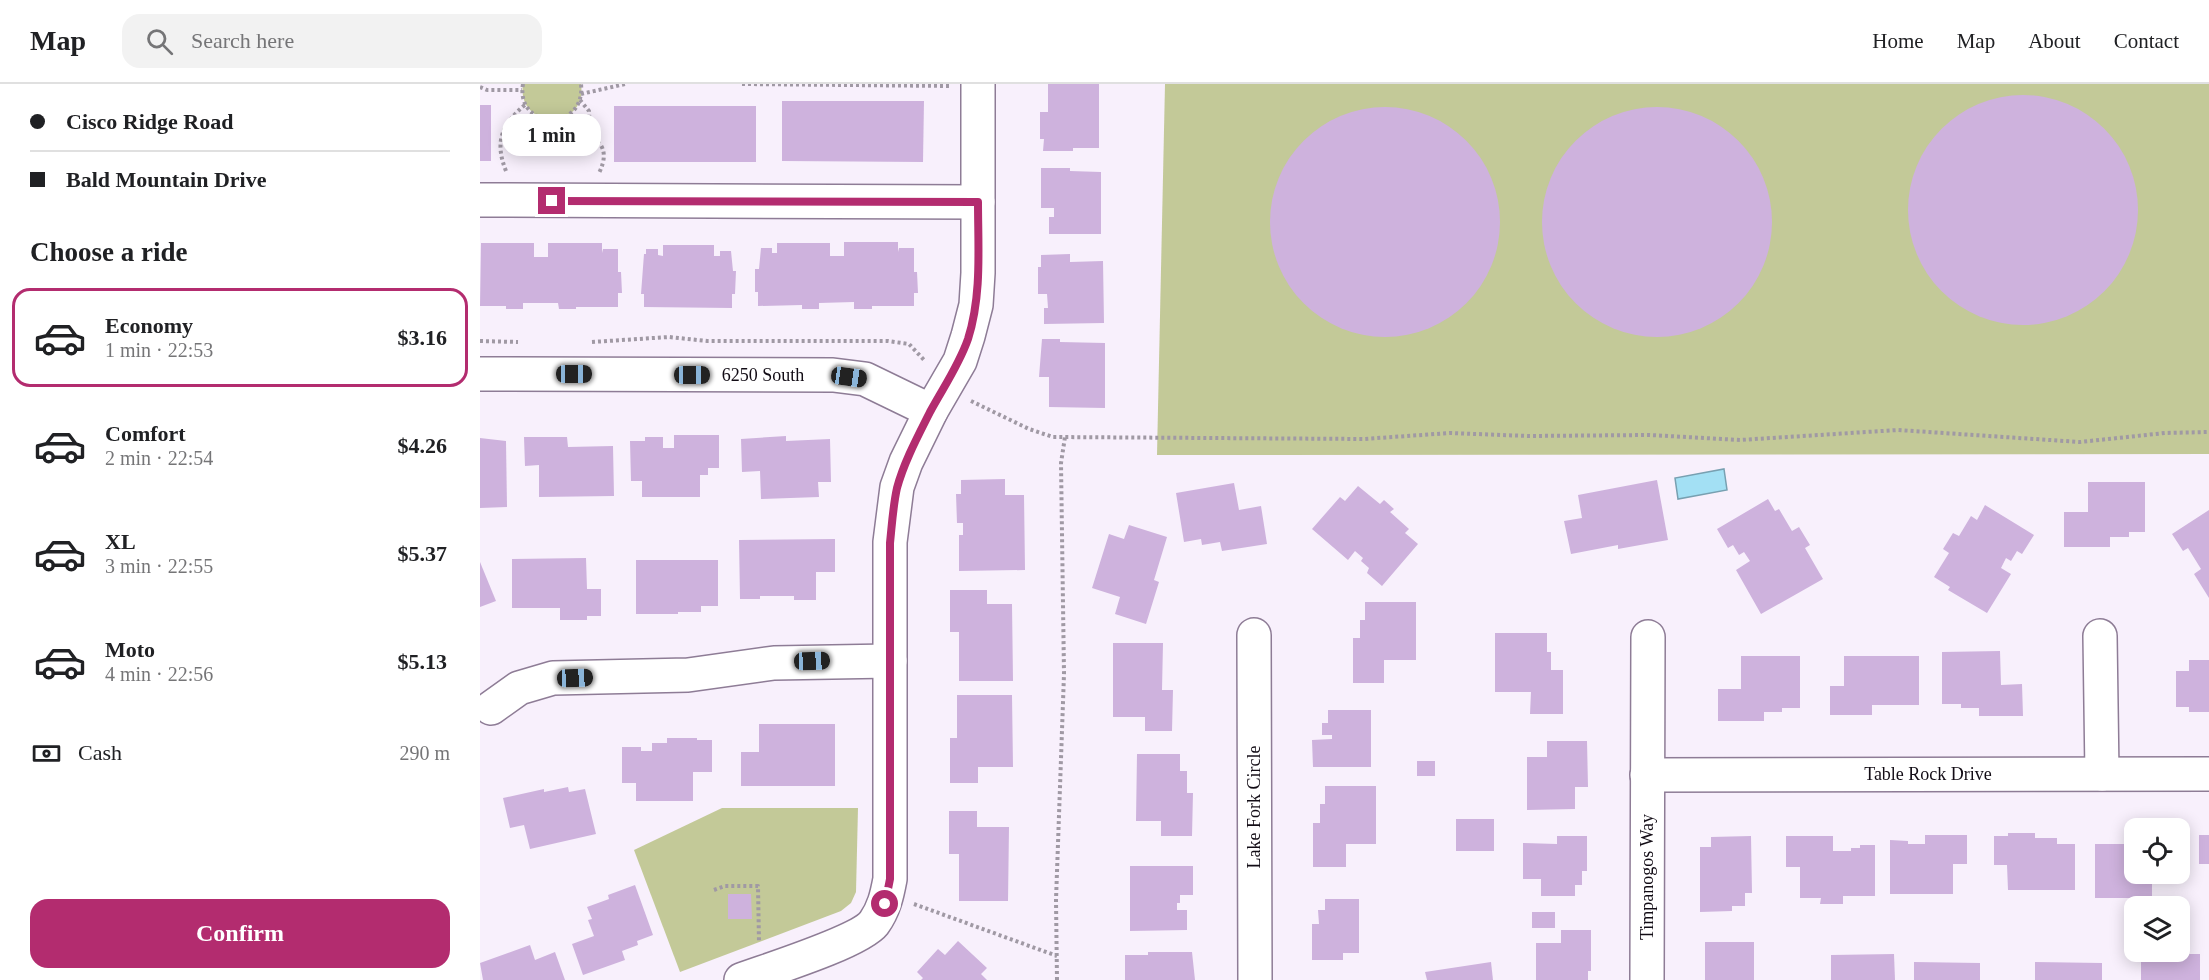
<!DOCTYPE html>
<html lang="en">
<head>
<meta charset="utf-8">
<style>
  body { margin:0; font-family:Georgia,serif; background:#f2f2f2; color:#202124; height:100vh; display:flex; flex-direction:column; font-size:22px; white-space:nowrap }
  * { box-sizing:border-box; margin:0 }
  p { font-size:20px; color:#757577 }
  .icon { flex:none; width:33px; height:33px; fill:none; stroke:currentColor; stroke-width:2; stroke-linecap:round; stroke-linejoin:round }
  .map { position:relative; flex:1; overflow:hidden }
  .side { display:flex; flex-direction:column; background:#fff; width:480px }
  .side>* { flex:none }
  .banner { display:grid; align-content:center; height:132px; padding:0 30px; background:#fff }
  .controls { position:absolute; left:1644px; top:734px; display:grid; gap:12px }
  .controls a { display:grid; place-items:center; width:66px; height:66px; border-radius:12px; background:#fff; box-shadow:0 3px 15px #0003; font-size:30px }
  .end { position:absolute; width:27px; height:27px; margin:-14px; border:8px solid #b32c6f; background:#fff; box-shadow:0 0 0 3px #fff }
  .from { border-radius:50% }
  .bubble { position:absolute; height:42px; border-radius:18px; background:#fff; box-shadow:0 3px 15px #0003; font-size:20px; font-weight:700; line-height:42px; text-align:center }
  .car { position:absolute; width:18px; height:36px; margin:-18px -9px; border-radius:8px; box-shadow:0 0 4px 2px #0007; background:linear-gradient(#222 24%,#8ab4d8 0 40%,#222 0 76%,#8ab4d8 0 86%,#222 0) }
  .banner b { display:flex; align-items:center; gap:21px; height:57px; font-size:22px }
  .banner b+b { border-top:2px solid #e0e0e0 }
  .banner i { width:15px; height:15px; background:#202124 }
  ul { padding:0; list-style:none }
  li { display:flex; align-items:center; gap:18px; height:99px; margin:0 12px 9px; padding:0 18px; border:3px solid transparent; border-radius:18px }
  li div { flex:1 }
  li b { display:block; font-size:22px }
  li em { font-style:normal; font-weight:700 }
  li.active { border-color:#b32c6f }
  li>.icon { width:54px; height:54px; stroke-width:1.5 }
  h2 { padding:0 30px; font-size:27px; line-height:72px }
  .pay { display:flex; align-items:center; gap:15px; height:66px; padding:0 30px; font-size:22px }
  .pay p { margin-inline-start:auto }
  .action { display:flex; gap:12px; margin-top:auto; padding:12px 30px }
  .action a { flex:1; height:69px; border-radius:18px; background:#b32c6f; color:#fff; font-size:24px; font-weight:700; line-height:69px; text-align:center }
  header { display:flex; align-items:center; gap:36px; box-sizing:border-box; height:84px; padding:0 30px; background:#fff; border-bottom:2px solid #e0e0e0 }
  header strong { font-size:28px }
  nav { display:flex; gap:33px; margin-inline-start:auto; font-size:21px }
  .search { width:420px; height:54px; background:#f2f2f2; display:flex; align-items:center; gap:15px; box-sizing:border-box; padding:0 21px; border-radius:18px; color:#757577; font-size:22px }
  main { display:flex; flex:1; min-height:0 }
  .map>svg:first-child { display:block }
  .green { fill:#c3c998 }
  .water { fill:#a3e0f4; stroke:#78a0b1; stroke-width:1.5 }
  .building { fill:#ceb2dd }
  .lines { fill:none; stroke-linecap:round; stroke-linejoin:round }
  .minor-casing { stroke:#8e7c96; stroke-width:36 }
  .path { stroke:#a099a4; stroke-width:4; stroke-dasharray:3 3; stroke-linecap:butt }
  .minor { stroke:#fff; stroke-width:33 }
  .route { stroke:#b32c6f; stroke-width:8 }
  .labels { text-anchor:middle; dominant-baseline:central; stroke-width:6; stroke-linejoin:round; paint-order:stroke }
  .street-label { font-size:18px; fill:#120c15; stroke:#fff }
</style>
</head>
<body>
<header>
<strong>Map</strong>
<div class="search"><svg class="icon" aria-label="search" viewBox="0 0 24 24"><circle cx="10" cy="10" r="6"/><path d="M15 15l6 6"/></svg>Search here</div>
<nav><a>Home</a><a>Map</a><a>About</a><a>Contact</a></nav>
</header>
<main>
<section class="side">
<div class="banner">
<b><i class="from"></i>Cisco Ridge Road</b>
<b><i></i>Bald Mountain Drive</b>
</div>
<h2>Choose a ride</h2>
<ul>
<li class="active"><svg class="icon" aria-label="car" viewBox="0 0 24 24"><path d="M5 17H2v-5l4-1 3-4h7l3 4 3 1v5h-3M9 17h6M6 11h13"/><circle cx="7" cy="17" r="2"/><circle cx="17" cy="17" r="2"/></svg><div><b>Economy</b><p>1 min · 22:53</p></div><em>$3.16</em></li>
<li><svg class="icon" aria-label="car" viewBox="0 0 24 24"><path d="M5 17H2v-5l4-1 3-4h7l3 4 3 1v5h-3M9 17h6M6 11h13"/><circle cx="7" cy="17" r="2"/><circle cx="17" cy="17" r="2"/></svg><div><b>Comfort</b><p>2 min · 22:54</p></div><em>$4.26</em></li>
<li><svg class="icon" aria-label="car" viewBox="0 0 24 24"><path d="M5 17H2v-5l4-1 3-4h7l3 4 3 1v5h-3M9 17h6M6 11h13"/><circle cx="7" cy="17" r="2"/><circle cx="17" cy="17" r="2"/></svg><div><b>XL</b><p>3 min · 22:55</p></div><em>$5.37</em></li>
<li><svg class="icon" aria-label="car" viewBox="0 0 24 24"><path d="M5 17H2v-5l4-1 3-4h7l3 4 3 1v5h-3M9 17h6M6 11h13"/><circle cx="7" cy="17" r="2"/><circle cx="17" cy="17" r="2"/></svg><div><b>Moto</b><p>4 min · 22:56</p></div><em>$5.13</em></li>
</ul>
<div class="pay"><svg class="icon" aria-label="cash" viewBox="0 0 24 24"><path d="M3 7h18v10H3z"/><circle cx="12" cy="12" r="2"/></svg>Cash<p>290 m</p></div>
<div class="action"><a>Confirm</a></div>
</section>
<div class="map">
<svg width="1729" height="896" viewBox="0 0 1729 896">
  <rect width="100%" height="100%" fill="#f8f0fc"/>
  <!-- green -->
  <g class="green">
    <path d="M43 0H101C108 47 36 46 43 0Z"/>
    <polygon points="685,0 1729,0 1729,370 677,371"/>
    <polygon points="242,724 378,724 376,808 371,819 361,827 200,888 154,766"/>
  </g>
  <!-- water -->
  <polygon class="water" points="1244,385 1247,406 1198,415 1195,394"/>
  <!-- building -->
  <g class="building">
    <polygon points="568,0 619,0 619,64 593,64 593,67 563,67 564,55 560,55 560,28 568,28"/>
    <circle cx="1543" cy="126" r="115"/>
    <polygon points="302,17 444,17 443,78 302,77"/>
    <rect x="0" y="21" width="11" height="56"/>
    <rect x="134" y="22" width="142" height="56"/>
    <circle cx="905" cy="138" r="115"/>
    <circle cx="1177" cy="138" r="115"/>
    <polygon points="561,84 590,84 590,87 621,88 621,150 569,150 569,133 574,133 574,124 561,124"/>
    <polygon points="364,158 418,158 418,168 419,164 434,164 434,188 437,188 438,209 434,209 434,222 392,222 392,225 374,225 374,218 339,219 339,225 322,225 322,221 278,222 278,208 275,208 275,185 279,185 281,164 292,164 292,169 297,169 297,159 350,159 350,172 364,172"/>
    <polygon points="1,159 54,159 54,173 68,173 68,159 122,159 122,169 123,165 138,165 138,188 141,188 142,209 138,209 138,223 96,223 96,225 79,225 78,219 43,219 43,225 26,225 26,222 0,222"/>
    <polygon points="183,161 234,161 234,172 240,172 240,167 251,167 253,187 256,187 255,210 252,210 252,224 164,223 164,210 161,210 164,170 166,170 166,165 178,165 178,171 183,172"/>
    <polygon points="590,170 590,178 623,177 624,239 564,240 564,224 568,224 567,210 558,210 558,183 561,183 561,171"/>
    <polygon points="562,255 580,255 580,258 625,259 625,324 569,323 569,293 559,293"/>
    <polygon points="194,351 239,351 239,384 228,384 228,391 220,391 220,413 162,413 162,397 151,397 150,357 165,357 165,353 183,353 183,364 194,364"/>
    <polygon points="306,352 306,357 350,355 351,398 338,398 339,413 281,415 280,387 262,388 261,355"/>
    <polygon points="44,353 87,353 88,363 133,362 134,412 59,413 59,381 45,382"/>
    <polygon points="0,354 26,357 27,423 0,424"/>
    <polygon points="525,395 525,411 544,411 545,486 479,487 479,451 483,451 483,439 477,439 476,410 481,410 481,396"/>
    <polygon points="1177,396 1188,456 1138,465 1138,461 1091,470 1084,437 1102,434 1098,411"/>
    <polygon points="1608,398 1665,398 1665,448 1649,448 1649,453 1630,453 1630,463 1584,463 1584,428 1608,428"/>
    <polygon points="754,399 759,426 781,422 787,460 742,467 740,458 722,461 721,455 704,458 696,409"/>
    <polygon points="878,402 900,420 904,416 914,425 910,428 929,445 925,449 938,460 902,502 887,489 889,484 881,477 883,474 875,467 868,476 832,445 860,413 865,417"/>
    <polygon points="1288,415 1295,427 1299,425 1312,447 1319,443 1330,461 1325,464 1343,495 1281,530 1256,486 1270,477 1264,468 1259,471 1253,461 1248,464 1237,445"/>
    <polygon points="1505,421 1554,451 1542,470 1537,467 1531,477 1526,474 1521,484 1531,490 1507,529 1468,506 1470,503 1454,493 1469,469 1463,465 1473,449 1479,452 1491,432 1497,436"/>
    <polygon points="1729,426 1729,514 1714,490 1721,485 1708,464 1703,467 1692,450"/>
    <polygon points="649,441 687,453 674,496 679,498 666,540 635,530 640,513 612,504 629,450 644,455"/>
    <polygon points="355,455 355,488 336,488 336,516 314,516 314,512 280,512 280,515 260,515 259,456"/>
    <polygon points="106,474 107,505 121,505 121,532 107,532 107,536 80,536 80,524 32,524 32,475"/>
    <polygon points="156,476 238,476 238,522 221,522 221,528 198,528 198,530 156,530"/>
    <polygon points="0,478 16,517 0,523"/>
    <polygon points="470,506 507,506 507,520 532,520 533,597 479,597 479,548 470,548"/>
    <polygon points="885,518 936,518 936,576 904,576 904,599 873,599 873,554 880,554 880,536 885,536"/>
    <polygon points="1015,549 1067,549 1067,568 1071,568 1071,586 1083,586 1083,630 1050,630 1051,608 1015,608"/>
    <polygon points="633,559 683,559 682,606 693,606 692,647 665,647 665,633 633,633"/>
    <polygon points="1520,567 1521,601 1542,600 1543,632 1499,632 1499,624 1481,624 1481,620 1462,620 1462,568"/>
    <polygon points="1261,572 1320,572 1320,624 1302,624 1302,628 1284,628 1284,637 1238,637 1238,605 1261,605"/>
    <polygon points="1364,572 1439,572 1439,621 1392,621 1392,631 1350,631 1350,602 1364,602"/>
    <polygon points="1709,576 1729,576 1729,628 1709,628 1709,623 1696,623 1696,587 1709,587"/>
    <polygon points="477,611 532,611 533,683 498,683 498,699 470,699 470,654 477,654"/>
    <polygon points="848,626 891,626 891,683 833,683 832,656 852,655 852,651 842,651 842,639 848,639"/>
    <polygon points="279,640 355,640 355,702 261,702 261,668 279,668"/>
    <polygon points="187,654 217,654 217,656 232,656 232,688 213,688 213,717 156,717 156,699 142,699 142,663 161,663 161,667 172,667 172,659 187,659"/>
    <polygon points="1067,657 1107,657 1108,703 1095,703 1095,725 1047,726 1047,673 1067,673"/>
    <polygon points="657,670 700,670 700,687 707,687 707,709 713,709 712,752 681,752 681,737 656,737"/>
    <rect x="937" y="677" width="18" height="15"/>
    <polygon points="845,702 896,702 896,760 866,760 866,783 833,783 833,739 840,739 840,720 845,720"/>
    <polygon points="88,703 89,708 105,705 116,750 50,765 44,741 30,744 23,714 64,705 64,708"/>
    <polygon points="469,727 497,727 497,743 529,743 528,817 479,817 479,770 469,770"/>
    <rect x="976" y="735" width="38" height="32"/>
    <polygon points="1528,749 1555,749 1555,754 1577,754 1577,760 1595,760 1595,806 1528,806 1527,781 1514,781 1514,752 1528,752"/>
    <polygon points="1445,751 1487,751 1487,780 1473,780 1473,810 1410,810 1410,756 1428,757 1428,760 1445,760"/>
    <polygon points="1651,751 1654,751 1654,789 1672,789 1672,814 1615,814 1615,760 1651,760"/>
    <rect x="1719" y="751" width="10" height="29"/>
    <polygon points="1077,752 1107,752 1107,787 1102,787 1102,801 1095,801 1095,812 1061,812 1061,795 1043,795 1043,759 1077,760"/>
    <polygon points="1271,752 1272,809 1265,809 1265,822 1252,822 1252,827 1220,828 1220,763 1231,763 1231,753"/>
    <polygon points="1306,752 1353,752 1353,767 1371,767 1371,764 1380,764 1380,761 1395,761 1395,812 1363,812 1363,820 1340,820 1341,814 1320,814 1320,783 1306,783"/>
    <polygon points="650,782 713,782 713,811 700,811 700,819 697,819 697,826 707,826 707,846 650,847"/>
    <polygon points="155,801 173,851 157,857 158,861 142,867 145,876 103,891 92,860 114,852 108,836 112,835 107,823 129,815 128,811"/>
    <polygon points="248,810 271,810 272,835 248,835"/>
    <polygon points="845,815 879,815 879,869 863,869 863,876 832,876 832,840 839,840 838,826 845,826"/>
    <rect x="1052" y="828" width="23" height="16"/>
    <polygon points="1081,846 1111,846 1111,887 1108,887 1108,896 1056,896 1056,859 1081,859"/>
    <polygon points="478,857 507,884 501,890 507,896 441,896 443,894 437,888 458,865 465,871"/>
    <rect x="1225" y="858" width="49" height="38"/>
    <polygon points="50,861 55,876 75,868 85,896 3,896 0,879"/>
    <polygon points="668,868 712,868 715,896 645,896 645,871 668,871"/>
    <polygon points="1414,870 1415,896 1351,896 1351,871"/>
    <rect x="1661" y="870" width="59" height="26"/>
    <polygon points="1011,878 1013,896 947,896 945,888"/>
    <polygon points="1434,878 1500,879 1500,896 1434,896"/>
    <polygon points="1555,878 1622,879 1622,896 1555,896"/>
  </g>
  <g class="lines">
    <defs>
      <g id="minor">
        <polyline points="0,116 498,118"/>
        <polyline points="0,290 353,291 385,295 451,327"/>
        <polyline points="774,551 775,896"/>
        <polyline points="1620,552 1622,690"/>
        <polyline points="11,624 39,604 73,594 208,591 294,579 410,577"/>
        <polyline points="1167,691 1729,690"/>
        <path d="M261 896C288 886 379 858 394 839 404 825 407 811 410 795V458L417 403 426 378 451 327 480 277 488 252 496 221 498 189V0"/>
        <polyline points="1167,896 1168,553"/>
      </g>
    </defs>
    <!-- minor casing -->
    <use href="#minor" class="minor-casing"/>
    <!-- path -->
    <g class="path">
      <path d="M43 0C35 46 106 49 101 0"/>
      <polyline points="262,0 470,2"/>
      <polyline points="0,3 7,6 42,6"/>
      <polyline points="101,10 145,0"/>
      <polyline points="100,16 109,27 110,51"/>
      <path d="M24 45C52 46 146 35 119 89"/>
      <path d="M26 87C14 57 22 40 46 20"/>
      <polyline points="0,257 38,258"/>
      <polyline points="112,258 189,253 227,257 408,257 429,260 445,277"/>
      <polyline points="491,317 549,345 573,353 884,355 970,349 1048,352 1170,351 1260,356 1418,346 1600,358 1685,349 1729,348"/>
      <polyline points="234,806 245,802 278,802 279,858"/>
      <polyline points="434,820 577,872"/>
      <polyline points="577,896 576,816 584,590 581,379 585,353"/>
    </g>
    <!-- minor -->
    <use href="#minor" class="minor"/>
  </g>
  <g class="lines">
    <!-- route -->
    <path class="route" d="M72 117 498 118C498 164 502 211 488 255 479 281 463 304 450 328 438 352 424 378 417 404 413 422 412 440 410 459V795L405 820"/>
  </g>
  <g class="labels">
    <!-- street labels -->
    <g class="street-label">
      <text x="283" y="291">6250 South</text>
      <text x="1448" y="690">Table Rock Drive</text>
      <text transform="translate(774 723) rotate(-90)">Lake Fork Circle</text>
      <text transform="translate(1167 793) rotate(-90)">Timpanogos Way</text>
    </g>
  </g>
</svg>
<div class="controls">
<a><svg class="icon" aria-label="locate" viewBox="0 0 24 24"><circle cx="12" cy="12" r="6"/><path d="M12 2v4M12 18v4M2 12h4M18 12h4"/></svg></a>
<a><svg class="icon" aria-label="layers" viewBox="0 0 24 24"><path d="M12 4l9 5-9 5-9-5zM3 14l9 5 9-5"/></svg></a>
</div>
<i class="end from" style="left:405px;top:820px"></i>
<i class="end" style="left:72px;top:117px"></i>
<div class="bubble" style="left:22px;top:30px;width:99px">1 min</div>
<i class="car" style="left:94px;top:290px;rotate:90deg"></i>
<i class="car" style="left:212px;top:291px;rotate:90deg"></i>
<i class="car" style="left:369px;top:293px;rotate:98deg"></i>
<i class="car" style="left:332px;top:577px;rotate:88deg"></i>
<i class="car" style="left:95px;top:594px;rotate:88deg"></i>
</div>
</main>
</body>
</html>
